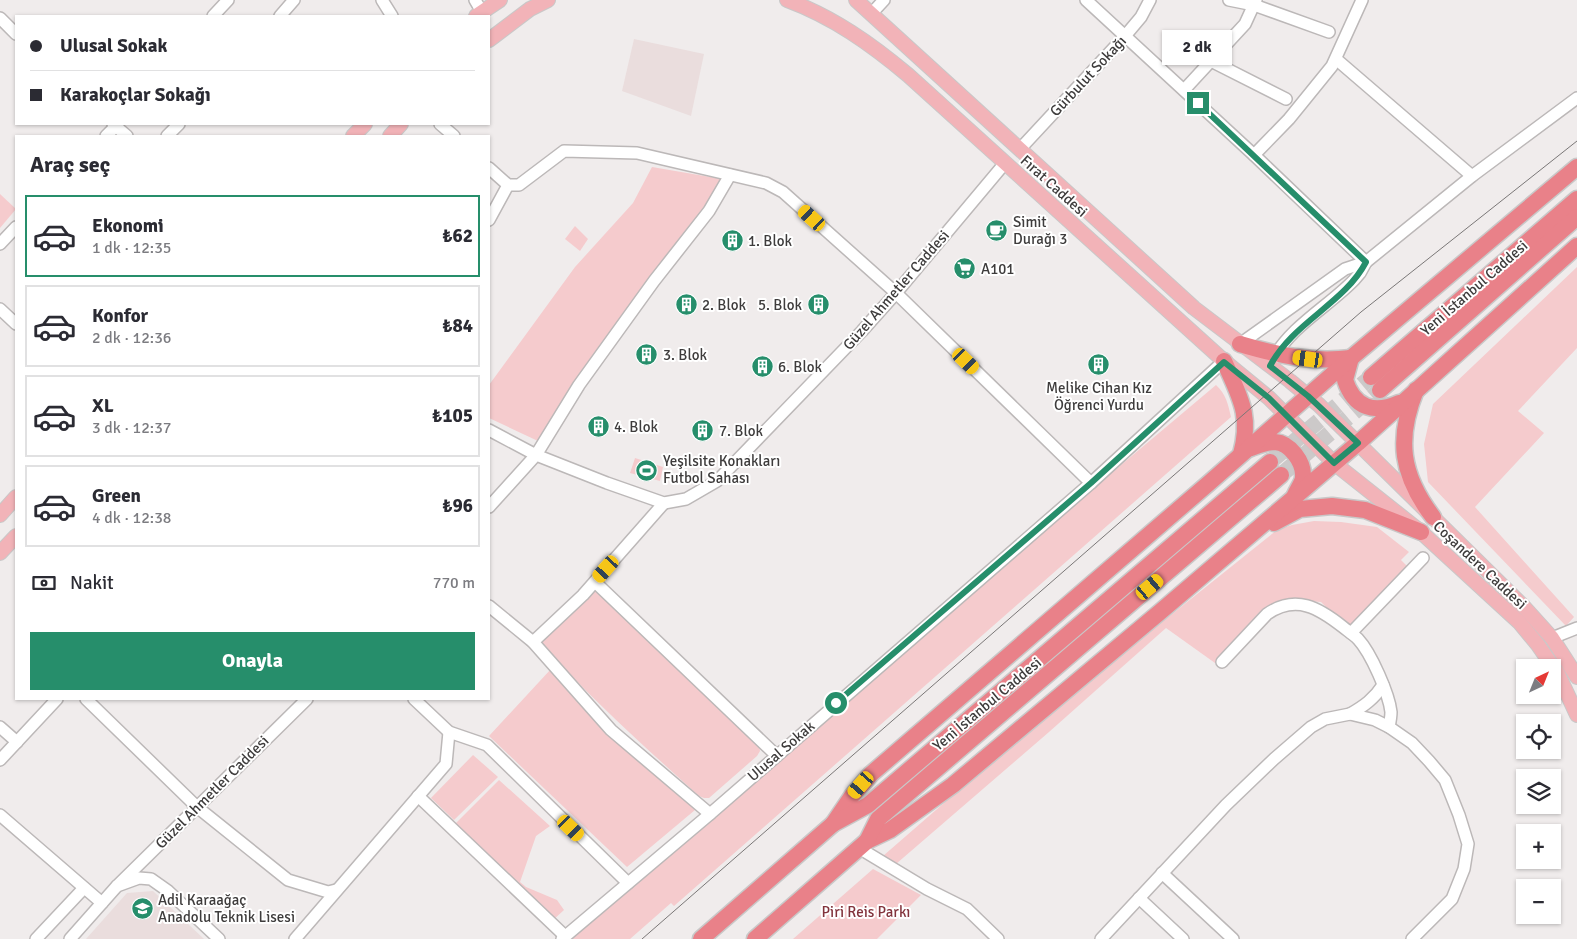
<!DOCTYPE html>
<html lang="tr">
<head>
<meta charset="utf-8">
<style>
  body { margin:0; font-family:Signika,sans-serif; background:#f2f2f3; color:#2b2b33; height:100vh; display:flex; flex-direction:column; font-size:19px; white-space:nowrap }
  * { box-sizing:border-box; margin:0 }
  p { font-size:16px; color:#7c7c81 }
  .icon { flex:none; width:28px; height:28px; fill:none; stroke:currentColor; stroke-width:2; stroke-linecap:round; stroke-linejoin:round }
  .map { position:relative; flex:1; overflow:hidden }
  .drawer { position:absolute; left:15px; top:135px; width:475px; height:565px; display:flex; flex-direction:column; background:#fff; border-radius:0px; box-shadow:0 1px 4px #0004 }
  .drawer>* { flex:none }
  .guide { position:absolute; left:15px; top:15px; width:475px; height:110px; border-radius:0px; box-shadow:0 1px 4px #0004; display:grid; align-content:center; height:110px; padding:0 15px; background:#fff }
  .needle { width:32px; rotate:43deg }
  .controls { position:absolute; left:1516px; top:659px; display:grid; gap:10px }
  .controls a { display:grid; place-items:center; width:45px; height:45px; border-radius:0px; background:#fff; box-shadow:0 1px 4px #0004; font-size:25px }
  .end { position:absolute; width:22px; height:22px; margin:-11px; border:6px solid #268e6b; background:#fff; box-shadow:0 0 0 2px #fff }
  .from { border-radius:50% }
  .bubble { position:absolute; height:35px; border-radius:0px; background:#fff; box-shadow:0 1px 4px #0004; font-size:16px; font-weight:800; line-height:35px; text-align:center }
  .car { position:absolute; width:15px; height:30px; margin:-15px -8px; border-radius:6px; box-shadow:0 0 4px 1px #0007; background:linear-gradient(#f5c518 24%,#345 0 40%,#f5c518 0 76%,#345 0 86%,#f5c518 0) }
  .guide b { display:flex; align-items:center; gap:18px; height:48px; font-size:19px }
  .guide b+b { border-top:1px solid #e1e1e2 }
  .guide i { width:12px; height:12px; background:#2b2b33 }
  ul { padding:0; list-style:none }
  li { display:flex; align-items:center; gap:15px; height:82px; margin:0 10px 8px; padding:0 5px; border:2px solid #e1e1e2; border-radius:0px }
  li div { flex:1 }
  li b { display:block; font-size:19px }
  li em { font-style:normal; font-weight:800 }
  li.on { border-color:#268e6b }
  li>.icon { width:45px; height:45px; stroke-width:1.5 }
  h2 { padding:0 15px; font-size:22px; line-height:60px }
  .pay { display:flex; align-items:center; gap:12px; height:55px; padding:0 15px; font-size:19px }
  .pay p { margin-inline-start:auto }
  .primary-button { display:flex; gap:10px; margin-top:auto; padding:10px 15px }
  .primary-button a { flex:1; height:58px; border-radius:0px; background:#268e6b; color:#fff; font-size:20px; font-weight:800; line-height:58px; text-align:center }
  .map>svg:first-child { display:block }
  .built { fill:#eadddd }
  .green { fill:#f5cbcd }
  .lines { fill:none; stroke-linecap:round; stroke-linejoin:round }
  .highway-tunnel { stroke:#ccc9c9; stroke-width:16; stroke-dasharray:16 8; stroke-linecap:butt }
  .minor-casing { stroke:#bcb8b8; stroke-width:14 }
  .major-casing { stroke:#c9c8c8; stroke-width:16 }
  .highway-casing { stroke:#c9c8c8; stroke-width:19 }
  .minor { stroke:#fff; stroke-width:11 }
  .major { stroke:#f2b3b8; stroke-width:14 }
  .highway { stroke:#e98189; stroke-width:16 }
  .tram { stroke:#7a7777; stroke-width:1 }
  .route { stroke:#268e6b; stroke-width:6 }
  .labels { text-anchor:middle; dominant-baseline:central; stroke-width:4; stroke-linejoin:round; paint-order:stroke }
  .street-label { font-size:15px; fill:#3e3c3c; stroke:#fff }
  .poi-label { font-size:15px; fill:#3e3c3c; stroke:#fff; text-anchor:start }
  .park-label { font-size:15px; fill:#82333c; stroke:#fff }
</style>
</head>
<body>
<div class="map">
<svg width="1577" height="939" viewBox="0 0 1577 939">
  <rect width="100%" height="100%" fill="#f0ecec"/>
  <!-- built -->
  <g class="built">
    <polygon points="634,39 704,54 691,116 622,91"/>
    <polygon points="153,891 204,939 86,939 127,893"/>
  </g>
  <!-- green -->
  <g class="green">
    <polygon points="652,167 722,179 705,209 538,441 489,418 489,385 575,267 633,203"/>
    <polygon points="0,194 16,209 0,228"/>
    <polygon points="575,226 588,239 580,251 565,239"/>
    <polygon points="1577,267 1577,348 1518,411 1544,433 1475,507 1574,617 1566,626 1428,482 1424,444 1433,404"/>
    <path d="M1216 385C1226 394 1228 404 1231 417L674 906 671 903 630 939H572L1064 513Z"/>
    <polygon points="635,458 663,467 660,481 630,473"/>
    <polygon points="1314,521 1341,522 1377,527 1409,552 1401,560 1409,568 1350,631 1321,602 1297,600 1281,601 1267,611 1215,663 1166,628 1049,732 896,864 883,856 1036,723 1277,530 1292,525"/>
    <path d="M591 590 598 593 680 672 694 681 759 745 760 751 757 756 709 798H704L699 796C645 747 591 699 543 645L541 641Z"/>
    <polygon points="551,669 693,801 695,810 627,867 489,736"/>
    <polygon points="473,755 498,777 454,820 431,798"/>
    <polygon points="499,780 550,826 536,836 520,882 526,887 557,900 564,910 552,921 454,825"/>
    <polygon points="873,869 921,895 877,939 793,939"/>
  </g>
  <g class="lines">
    <!-- highway-tunnel -->
    <g class="highway-tunnel">
      <polyline points="1270,462 1371,377"/>
      <polyline points="1281,475 1380,390"/>
    </g>
    <defs>
      <g id="minor">
        <polyline points="382,0 392,16"/>
        <polyline points="475,0 482,12"/>
        <polyline points="1086,0 1254,155 1366,262"/>
        <polyline points="1229,0 1254,5 1329,32"/>
        <polyline points="871,14 884,0"/>
        <polyline points="213,16 228,0"/>
        <polyline points="280,16 294,0"/>
        <polyline points="0,18 16,34"/>
        <polyline points="1336,59 1472,176"/>
        <polyline points="1211,61 1286,99"/>
        <polyline points="1184,90 1245,24 1256,0"/>
        <polyline points="113,124 127,136"/>
        <polyline points="440,124 454,136"/>
        <polyline points="106,136 118,124"/>
        <polyline points="167,136 179,124"/>
        <polyline points="1020,149 1125,36 1141,17 1150,0"/>
        <polyline points="1254,155 1289,119 1332,66 1362,0"/>
        <polyline points="489,168 508,185 519,185 564,151 637,153 766,183 783,192 896,293 1091,483"/>
        <polyline points="489,220 508,185"/>
        <polyline points="0,244 16,227"/>
        <polyline points="0,309 16,324"/>
        <polyline points="1240,344 1345,269 1366,262"/>
        <path d="M1273 359C1291 326 1329 306 1354 280L1360 273 1366 262 1472 176 1577 98"/>
        <polyline points="489,430 536,455 579,385 654,281 709,211 730,175"/>
        <polyline points="489,507 536,455 607,483 664,503 686,499 717,481 862,331 896,293 1005,163"/>
        <polyline points="595,582 776,755"/>
        <polyline points="489,606 533,642 611,730 710,814"/>
        <polyline points="1351,633 1423,558"/>
        <polyline points="1552,638 1577,628"/>
        <polyline points="533,642 583,595 664,503"/>
        <path d="M1222 662 1267 614C1296 594 1319 608 1343 627 1348 631 1354 635 1358 639 1371 653 1389 694 1391 712 1391 717 1390 722 1389 727"/>
        <polyline points="86,699 197,807 288,880 328,892 336,890"/>
        <polyline points="414,699 449,732 487,745 628,883"/>
        <path d="M1350 714C1364 706 1374 699 1383 685"/>
        <polyline points="0,727 17,742"/>
        <polyline points="0,760 57,699"/>
        <polyline points="418,796 565,936"/>
        <polyline points="0,815 102,903"/>
        <polyline points="859,848 927,889 967,909 998,939"/>
        <polyline points="1162,873 1233,939"/>
        <polyline points="117,886 307,699"/>
        <polyline points="1139,898 1183,939"/>
        <polyline points="36,939 84,888"/>
        <polyline points="70,939 117,886 139,878 151,879 168,891 219,939"/>
        <polyline points="295,939 446,764 449,732"/>
        <polyline points="562,939 710,814 1091,483 1224,361"/>
        <polyline points="1101,939 1226,805 1274,759 1311,727 1325,719 1350,714 1375,720 1389,727 1412,743 1429,761 1445,780 1459,815 1468,844 1464,869 1452,899 1412,939"/>
      </g>
      <g id="major">
        <path d="M787 0C833 17 871 44 908 75L1224 361 1269 398 1334 463 1421 532 1519 622 1538 645 1558 674 1577 715"/>
        <polyline points="856,0 1194,308 1290,381 1319,405 1524,607 1552,638 1577,677"/>
        <polyline points="476,16 500,0"/>
        <polyline points="489,40 530,9 548,0"/>
        <polyline points="353,136 365,124"/>
        <polyline points="390,136 401,124"/>
        <polyline points="0,515 16,497"/>
        <polyline points="0,553 16,536"/>
      </g>
      <g id="highway">
        <path d="M1240 344C1277 355 1312 363 1351 358"/>
        <path d="M1351 358 1345 380C1354 408 1374 414 1399 403"/>
        <path d="M1224 361C1239 396 1252 414 1241 454"/>
        <polyline points="1371,377 1577,199"/>
        <polyline points="1380,390 1577,217"/>
        <path d="M1416 390C1396 439 1401 475 1433 517"/>
        <path d="M1251 448C1259 445 1266 442 1275 442 1290 443 1304 462 1303 477 1303 482 1297 490 1295 495"/>
        <polyline points="1274,523 1300,509 1332,506 1365,510 1421,532"/>
        <polyline points="833,824 852,796 871,774 1209,483 1351,358 1577,167"/>
        <polyline points="867,841 890,830 953,785 1160,612 1358,443 1577,246"/>
        <polyline points="701,939 833,824 868,805 1270,462"/>
        <polyline points="755,939 867,841 878,819 1281,475"/>
      </g>
    </defs>
    <!-- minor casing -->
    <use href="#minor" class="minor-casing"/>
    <!-- major casing -->
    <use href="#major" class="major-casing"/>
    <!-- highway casing -->
    <use href="#highway" class="highway-casing"/>
    <!-- minor -->
    <use href="#minor" class="minor"/>
    <!-- major -->
    <use href="#major" class="major"/>
    <!-- highway -->
    <use href="#highway" class="highway"/>
    <!-- tram -->
    <polyline class="tram" points="642,939 1361,312 1577,141"/>
  </g>
  <g class="lines">
    <!-- route -->
    <path class="route" d="M836 703 1091 483 1224 362 1269 398 1334 463 1358 443 1308 396 1270 366C1293 322 1344 304 1366 262L1198 103"/>
  </g>
  <!-- icons -->
  <defs>
    <symbol id="cafe-disc" viewBox="-11 -11 22 22"><circle r="9.5" fill="#268e6b" stroke="#fff"/><path d="M-5.5-4.5H6V0H3Q3 3.5 0 3.5H-2.5Q-5.5 3.5-5.5 0ZM3-3.2v2h1.7v-2ZM-6 4.5H4V6H-6Z" fill="#fff"/></symbol>
    <symbol id="building-disc" viewBox="-11 -11 22 22"><circle r="9.5" fill="#268e6b" stroke="#fff"/><path d="M-4-6H4V6H1V3H-1V6H-4ZM-2.5-4.3h1.7v1.8h-1.7ZM.8-4.3h1.7v1.8H.8ZM-2.5-1h1.7V.8h-1.7ZM.8-1h1.7V.8H.8Z" fill="#fff"/></symbol>
    <symbol id="supermarket-disc" viewBox="-11 -11 22 22"><circle r="9.5" fill="#268e6b" stroke="#fff"/><path d="M-6-5.5h2.5l.6 2H6L4.5 2H-2.5L-4.4-4H-6ZM-1.5 3.2a1.3 1.3 0 1 0 .1 0ZM3 3.2a1.3 1.3 0 1 0 .1 0Z" fill="#fff"/></symbol>
    <symbol id="stadium-disc" viewBox="-11 -11 22 22"><circle r="9.5" fill="#268e6b" stroke="#fff"/><path d="M0-5a6.5 5 0 1 0 0 10a6.5 5 0 1 0 0-10ZM-3.5-1.8h7v3.6h-7Z" fill="#fff"/></symbol>
    <symbol id="school-disc" viewBox="-11 -11 22 22"><circle r="9.5" fill="#268e6b" stroke="#fff"/><path d="M0-5L7-2L0 1L-7-2ZM-4 1L0 2.5L4 1V4Q0 6-4 4Z" fill="#fff"/></symbol>
  </defs>
  <g fill-rule="evenodd">
    <use href="#cafe-disc" x="984" y="218" width="25" height="25"/>
    <use href="#building-disc" x="720" y="228" width="25" height="25"/>
    <use href="#supermarket-disc" x="952" y="256" width="25" height="25"/>
    <use href="#building-disc" x="674" y="292" width="25" height="25"/>
    <use href="#building-disc" x="806" y="292" width="25" height="25"/>
    <use href="#building-disc" x="634" y="342" width="25" height="25"/>
    <use href="#building-disc" x="1086" y="352" width="25" height="25"/>
    <use href="#building-disc" x="750" y="354" width="25" height="25"/>
    <use href="#building-disc" x="586" y="414" width="25" height="25"/>
    <use href="#building-disc" x="690" y="418" width="25" height="25"/>
    <use href="#stadium-disc" x="634" y="458" width="25" height="25"/>
    <use href="#school-disc" x="130" y="896" width="25" height="25"/>
  </g>
  <g class="labels">
    <!-- street labels -->
    <g class="street-label">
      <text transform="translate(1088 76) rotate(-47)">Gürbulut Sokağı</text>
      <text transform="translate(1054 186) rotate(42)">Fırat Caddesi</text>
      <text transform="translate(1474 288) rotate(-41)">Yeni İstanbul Caddesi</text>
      <text transform="translate(896 290) rotate(-49)">Güzel Ahmetler Caddesi</text>
      <text transform="translate(1480 565) rotate(43)">Coşandere Caddesi</text>
      <text transform="translate(987 704) rotate(-40)">Yeni İstanbul Caddesi</text>
      <text transform="translate(781 751) rotate(-41)">Ulusal Sokak</text>
      <text transform="translate(212 792) rotate(-45)">Güzel Ahmetler Caddesi</text>
    </g>
    <!-- poi labels -->
    <g class="poi-label">
      <text x="1013" y="222">Simit<tspan x="1013" dy="17">Durağı 3</tspan></text>
      <text x="748" y="241">1. Blok</text>
      <text x="981" y="269">A101</text>
      <text x="702" y="305">2. Blok</text>
      <text x="802" y="305" text-anchor="end">5. Blok</text>
      <text x="663" y="355">3. Blok</text>
      <text x="778" y="367">6. Blok</text>
      <text x="1099" y="388" text-anchor="middle">Melike Cihan Kız<tspan x="1099" dy="17">Öğrenci Yurdu</tspan></text>
      <text x="614" y="427">4. Blok</text>
      <text x="719" y="431">7. Blok</text>
      <text x="663" y="461">Yeşilsite Konakları<tspan x="663" dy="17">Futbol Sahası</tspan></text>
      <text x="158" y="900">Adil Karaağaç<tspan x="158" dy="17">Anadolu Teknik Lisesi</tspan></text>
    </g>
    <!-- park labels -->
    <g class="park-label">
      <text x="866" y="912">Piri Reis Parkı</text>
    </g>
  </g>
</svg>
<div class="controls">
<a><svg class="needle" viewBox="-14 -14 28 28"><path d="M0-13l5 13h-10z" fill="#e53935"/><path d="M0 13l5-13h-10z" fill="#7c7c81"/></svg></a>
<a><svg class="icon" aria-label="locate" viewBox="0 0 24 24"><circle cx="12" cy="12" r="6"/><path d="M12 2v4M12 18v4M2 12h4M18 12h4"/></svg></a>
<a><svg class="icon" aria-label="layers" viewBox="0 0 24 24"><path d="M12 4l9 5-9 5-9-5zM3 14l9 5 9-5"/></svg></a>
<a>+</a>
<a>−</a>
</div>
<i class="end from" style="left:836px;top:703px"></i>
<i class="end" style="left:1198px;top:103px"></i>
<div class="bubble" style="left:1162px;top:30px;width:70px">2 dk</div>
<i class="car" style="left:812px;top:218px;rotate:312deg"></i>
<i class="car" style="left:1308px;top:359px;rotate:278deg"></i>
<i class="car" style="left:966px;top:361px;rotate:134deg"></i>
<i class="car" style="left:606px;top:569px;rotate:222deg"></i>
<i class="car" style="left:1150px;top:587px;rotate:50deg"></i>
<i class="car" style="left:861px;top:785px;rotate:221deg"></i>
<i class="car" style="left:571px;top:828px;rotate:134deg"></i>
<div class="guide">
<b><i class="from"></i>Ulusal Sokak</b>
<b><i></i>Karakoçlar Sokağı</b>
</div>
<section class="drawer">
<h2>Araç seç</h2>
<ul>
<li class="on"><svg class="icon" aria-label="car" viewBox="0 0 24 24"><path d="M5 17H2v-5l4-1 3-4h7l3 4 3 1v5h-3M9 17h6M6 11h13"/><circle cx="7" cy="17" r="2"/><circle cx="17" cy="17" r="2"/></svg><div><b>Ekonomi</b><p>1 dk · 12:35</p></div><em>₺62</em></li>
<li><svg class="icon" aria-label="car" viewBox="0 0 24 24"><path d="M5 17H2v-5l4-1 3-4h7l3 4 3 1v5h-3M9 17h6M6 11h13"/><circle cx="7" cy="17" r="2"/><circle cx="17" cy="17" r="2"/></svg><div><b>Konfor</b><p>2 dk · 12:36</p></div><em>₺84</em></li>
<li><svg class="icon" aria-label="car" viewBox="0 0 24 24"><path d="M5 17H2v-5l4-1 3-4h7l3 4 3 1v5h-3M9 17h6M6 11h13"/><circle cx="7" cy="17" r="2"/><circle cx="17" cy="17" r="2"/></svg><div><b>XL</b><p>3 dk · 12:37</p></div><em>₺105</em></li>
<li><svg class="icon" aria-label="car" viewBox="0 0 24 24"><path d="M5 17H2v-5l4-1 3-4h7l3 4 3 1v5h-3M9 17h6M6 11h13"/><circle cx="7" cy="17" r="2"/><circle cx="17" cy="17" r="2"/></svg><div><b>Green</b><p>4 dk · 12:38</p></div><em>₺96</em></li>
</ul>
<div class="pay"><svg class="icon" aria-label="cash" viewBox="0 0 24 24"><path d="M3 7h18v10H3z"/><circle cx="12" cy="12" r="2"/></svg>Nakit<p>770 m</p></div>
<div class="primary-button"><a>Onayla</a></div>
</section>
</div>
</body>
</html>
